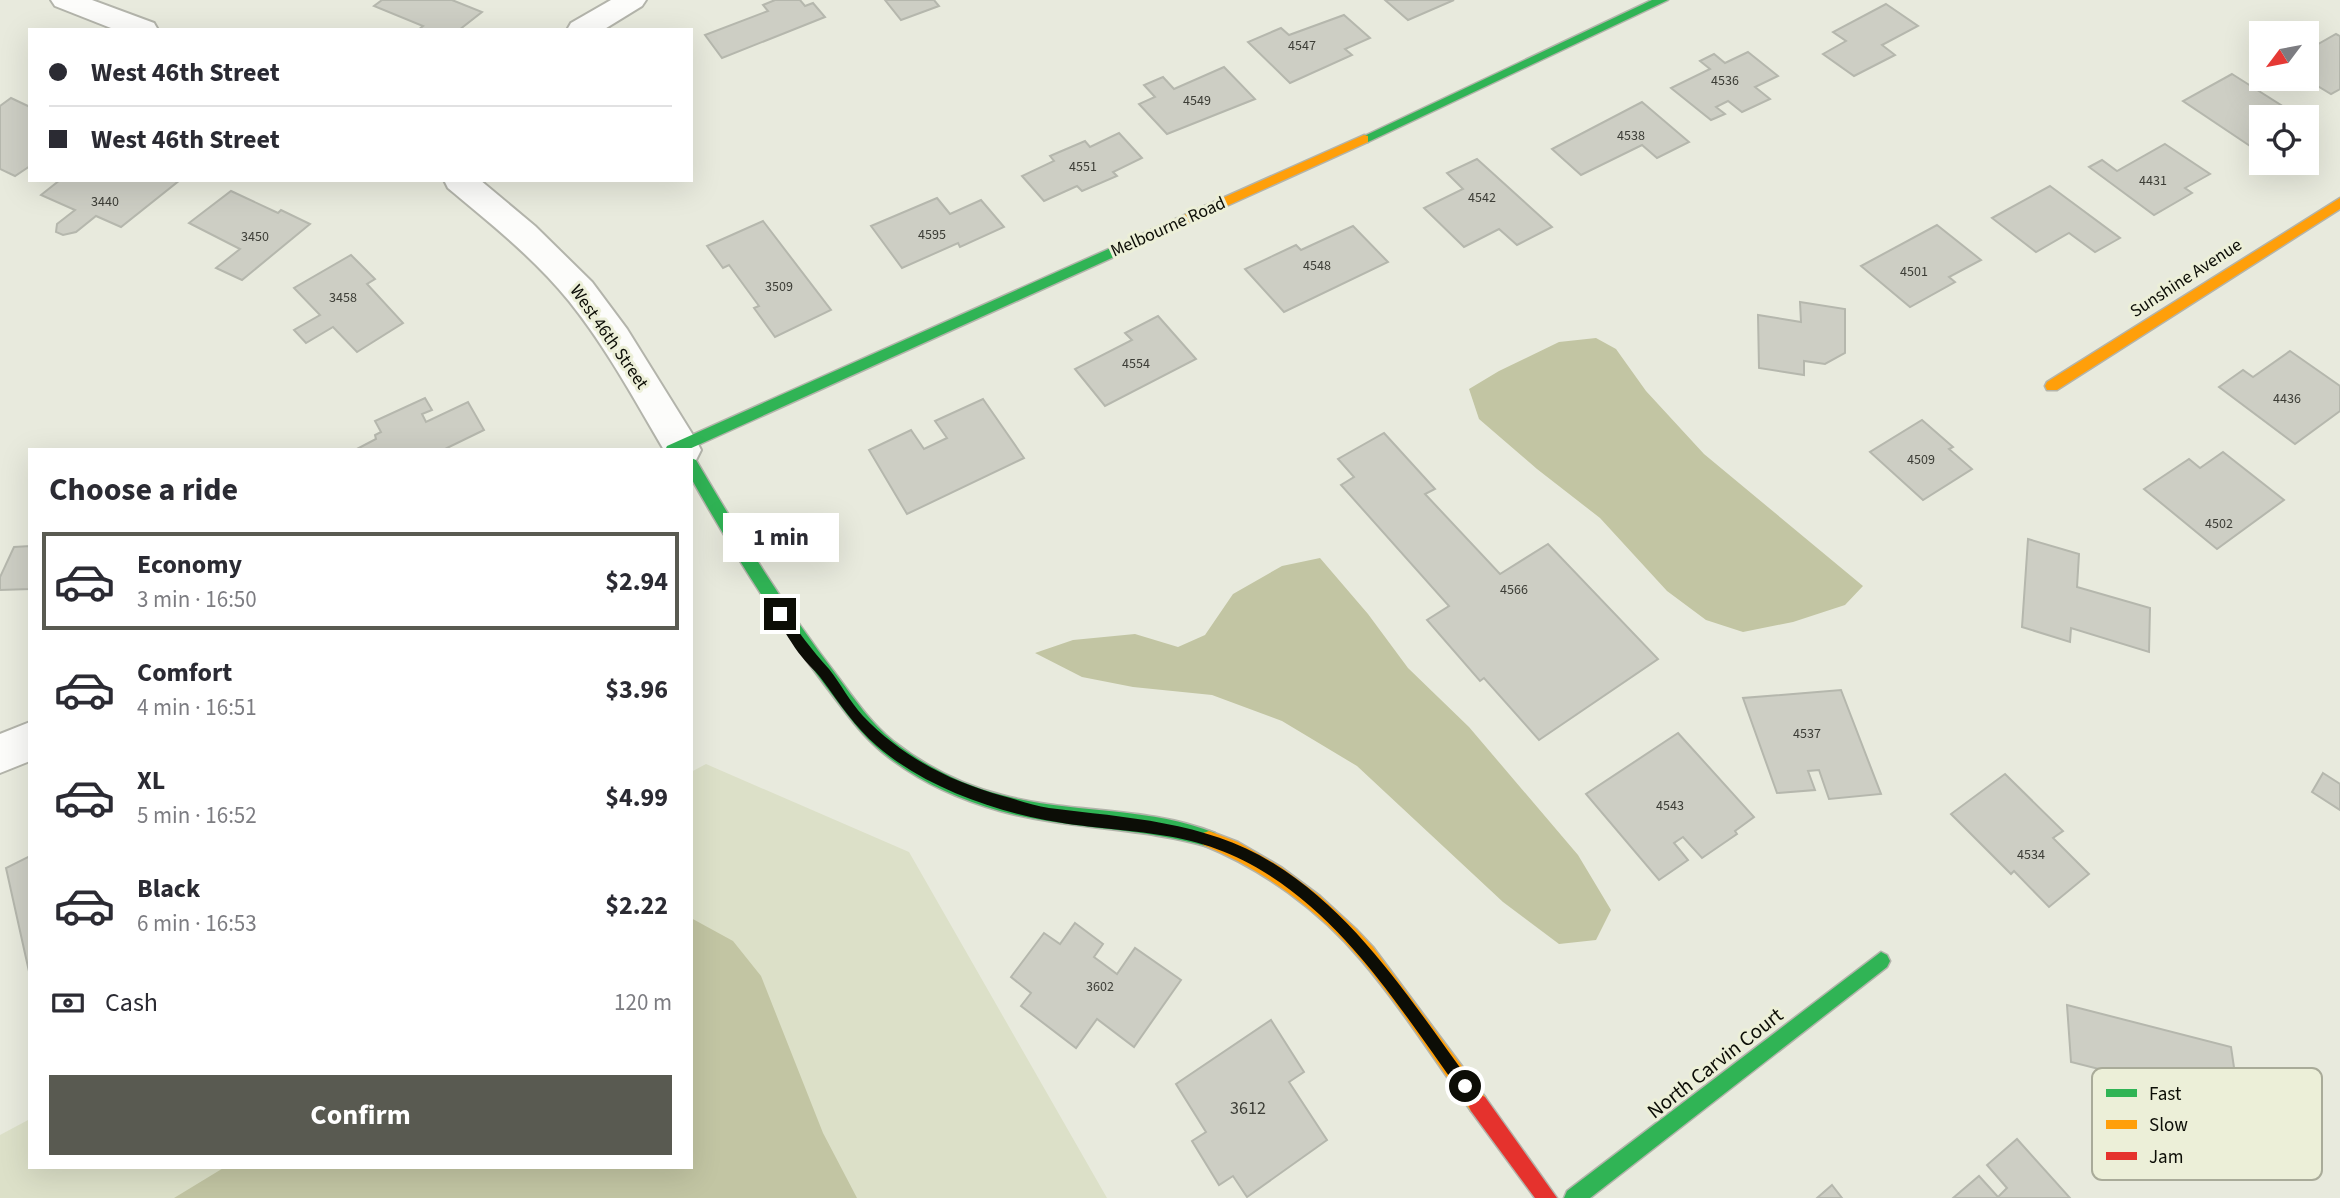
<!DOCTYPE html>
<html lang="en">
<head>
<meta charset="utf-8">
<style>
  body { margin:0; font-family:"Source Sans 3",sans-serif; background:#f2f2f3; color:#2b2b33; height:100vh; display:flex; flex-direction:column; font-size:26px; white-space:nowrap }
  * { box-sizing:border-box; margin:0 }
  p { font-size:23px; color:#7c7c81 }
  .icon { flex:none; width:38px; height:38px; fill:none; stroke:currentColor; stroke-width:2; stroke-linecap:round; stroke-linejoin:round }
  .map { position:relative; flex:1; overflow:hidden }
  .side { position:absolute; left:28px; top:448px; width:665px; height:721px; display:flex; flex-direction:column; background:#fff; border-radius:0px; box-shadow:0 7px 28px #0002 }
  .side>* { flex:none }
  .guide { position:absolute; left:28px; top:28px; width:665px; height:154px; border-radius:0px; box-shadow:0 7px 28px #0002; display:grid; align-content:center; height:154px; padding:0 21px; background:#fff }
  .needle { width:46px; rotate:238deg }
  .buttons { position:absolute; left:2249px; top:21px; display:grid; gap:14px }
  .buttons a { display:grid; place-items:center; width:70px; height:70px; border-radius:0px; background:#fff; box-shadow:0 7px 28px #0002; font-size:35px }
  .end { position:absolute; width:32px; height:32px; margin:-16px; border:9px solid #0c0d06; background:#fff; box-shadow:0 0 0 4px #fff }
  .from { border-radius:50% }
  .bubble { position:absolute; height:49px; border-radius:0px; background:#fff; box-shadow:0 7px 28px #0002; font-size:23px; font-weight:700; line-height:49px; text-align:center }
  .guide b { display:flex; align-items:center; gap:24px; height:66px; font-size:26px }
  .guide b+b { border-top:2px solid #e1e1e2 }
  .guide i { width:18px; height:18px; background:#2b2b33 }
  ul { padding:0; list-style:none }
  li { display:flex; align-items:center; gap:21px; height:98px; margin:0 14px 10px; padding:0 7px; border:4px solid transparent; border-radius:0px }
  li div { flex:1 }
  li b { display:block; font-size:26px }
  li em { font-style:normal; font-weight:700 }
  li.selected { border-color:#595a51 }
  li>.icon { width:63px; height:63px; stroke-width:1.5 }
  h2 { padding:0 21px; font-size:32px; line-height:84px }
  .pay { display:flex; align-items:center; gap:18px; height:77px; padding:0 21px; font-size:26px }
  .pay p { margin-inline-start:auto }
  .action { display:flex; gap:14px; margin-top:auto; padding:14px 21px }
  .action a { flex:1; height:80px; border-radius:0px; background:#595a51; color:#fff; font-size:28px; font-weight:700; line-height:80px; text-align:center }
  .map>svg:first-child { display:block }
  .green { fill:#dce0c8 }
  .water { fill:#c2c5a3 }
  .building { fill:#cdcec4; stroke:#b5b7ad; stroke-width:2 }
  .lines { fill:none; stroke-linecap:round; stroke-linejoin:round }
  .street-casing { stroke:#b3b4ab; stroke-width:4 }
  .fast-casing { stroke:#b3b4ab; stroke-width:3 }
  .slow-casing { stroke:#b3b4ab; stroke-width:3 }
  .jam-casing { stroke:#b3b4ab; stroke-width:3 }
  .street { fill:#fcfcfa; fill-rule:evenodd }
  .fast { fill:#30b455; fill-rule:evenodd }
  .slow { fill:#ff9f0a; fill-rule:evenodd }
  .jam { fill:#e5322d; fill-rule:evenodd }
  .route { fill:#0c0d06 }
  .labels { text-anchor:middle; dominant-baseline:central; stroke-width:6; stroke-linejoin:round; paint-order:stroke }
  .number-label { font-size:14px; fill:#3c3d36 }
  .street-label { font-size:18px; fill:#0c0d06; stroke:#ecefd8 }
  .near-number-label { font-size:18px; fill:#3c3d36 }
  .near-street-label { font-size:21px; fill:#0c0d06; stroke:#ecefd8 }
  .key { fill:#ecefd8; stroke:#a9ab99; stroke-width:2 }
  .key-label { font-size:19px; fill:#0c0d06 }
</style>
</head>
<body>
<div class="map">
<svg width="2340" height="1198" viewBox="0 0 2340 1198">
  <rect width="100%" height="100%" fill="#e8eadd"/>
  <!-- green -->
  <polygon class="green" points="706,764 909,852 1107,1198 0,1198 0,1135 30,1119 30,1167 691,1167 691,772"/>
  <!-- water -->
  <g class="water">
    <polygon points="1596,338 1616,349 1646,391 1704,454 1863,586 1845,605 1793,622 1743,632 1706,620 1667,591 1600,518 1537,469 1479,419 1469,389 1499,371 1559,342"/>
    <polygon points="1320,558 1368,614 1408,668 1469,727 1578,855 1611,910 1596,940 1559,944 1503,902 1357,766 1282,721 1212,695 1133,687 1082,677 1035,653 1073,640 1135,634 1178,647 1205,635 1233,594 1282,566"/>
    <polygon points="691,918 733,941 761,976 823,1133 857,1198 174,1198 225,1167 691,1167"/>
  </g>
  <!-- building -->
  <g class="building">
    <polygon points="382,0 452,0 482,12 459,30 418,30 423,26 374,6"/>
    <polygon points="775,0 800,0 805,6 813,3 825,17 722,58 705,35 768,11 763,5"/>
    <polygon points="885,0 934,0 939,6 901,20"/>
    <polygon points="1385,0 1454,0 1408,20"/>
    <polygon points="1886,4 1918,26 1882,45 1895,55 1854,76 1823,54 1846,41 1833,32"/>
    <polygon points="1344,15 1370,38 1345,49 1352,55 1290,83 1248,42 1281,28 1289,35"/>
    <polygon points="2336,34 2340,36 2340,89 2331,94 2306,79 2306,51"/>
    <polygon points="1748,52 1778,76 1755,87 1770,99 1742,112 1728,101 1716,107 1725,114 1711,120 1671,88 1710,69 1700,61 1714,54 1725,63"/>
    <polygon points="1224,67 1255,99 1167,134 1139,104 1155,97 1144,85 1163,77 1174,89"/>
    <polygon points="2232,74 2284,107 2267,117 2261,113 2254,117 2261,122 2259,152 2183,101"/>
    <polygon points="11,98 30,107 30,166 15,176 0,169 0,106"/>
    <polygon points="1642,102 1689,142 1657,158 1642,145 1581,175 1552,149"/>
    <polygon points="1119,133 1142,158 1113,172 1117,176 1082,191 1077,186 1044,201 1022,176 1054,161 1050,156 1085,141 1090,147"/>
    <polygon points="2165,144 2210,174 2185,188 2192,193 2154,215 2089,167 2102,160 2117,171"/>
    <polygon points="1477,159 1552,227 1517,245 1499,229 1464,247 1424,208 1463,189 1447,173"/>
    <polygon points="60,180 121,181 180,180 121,227 96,216 76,232 63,235 56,232 57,224 75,210 41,195"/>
    <polygon points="2050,186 2120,238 2095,252 2069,233 2036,252 1992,218"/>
    <polygon points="231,191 278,213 281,210 310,224 242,280 216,268 240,249 189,223"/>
    <polygon points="937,198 950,214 981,200 1004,227 960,247 958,243 902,268 871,226"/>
    <polygon points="763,221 831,310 775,337 754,308 759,306 729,265 723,268 707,246"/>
    <polygon points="1937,225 1981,260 1949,277 1955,282 1910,307 1861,266"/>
    <polygon points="1353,226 1388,262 1284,312 1245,269 1296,245 1301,250"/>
    <polygon points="351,255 375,279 367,284 403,323 357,352 333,327 306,343 294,330 320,315 294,288"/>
    <polygon points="1800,302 1845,309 1845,353 1825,364 1804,361 1804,375 1759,368 1758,315 1801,322"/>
    <polygon points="1158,316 1196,359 1105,406 1075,369 1132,340 1125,333"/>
    <polygon points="2290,351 2340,386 2340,411 2295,444 2219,387 2243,370 2253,377"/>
    <polygon points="425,398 432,410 422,414 426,422 468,402 484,430 443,450 355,450 376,439 375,435 381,432 375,421"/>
    <polygon points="983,399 1024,458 907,514 869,450 911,430 924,449 947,438 935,421"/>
    <polygon points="1922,420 1953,447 1949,449 1972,469 1923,500 1870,452"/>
    <polygon points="1384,433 1435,489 1425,494 1500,574 1548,544 1658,659 1539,740 1484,678 1480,681 1427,620 1449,606 1341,485 1354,477 1338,459"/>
    <polygon points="2223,452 2284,500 2217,549 2144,489 2189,459 2200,468"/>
    <polygon points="2028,539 2079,554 2077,587 2150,608 2149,652 2071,628 2070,642 2022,627"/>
    <polygon points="30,546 30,589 0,590 0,577 14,547"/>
    <polygon points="1841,690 1881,794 1829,799 1819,770 1808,771 1815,790 1777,793 1743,698"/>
    <polygon points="1678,733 1754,817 1735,831 1737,834 1702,858 1683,837 1674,843 1688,860 1659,880 1586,794"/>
    <polygon points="2323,773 2340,784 2340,810 2312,792"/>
    <polygon points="2005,774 2063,831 2053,838 2089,874 2049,907 2014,871 2011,874 1951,814"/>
    <polygon points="30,856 30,976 6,868"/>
    <polygon points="1075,923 1103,944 1094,957 1117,974 1135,948 1181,980 1134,1047 1097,1019 1076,1048 1021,1006 1031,993 1011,977 1044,933 1060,944"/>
    <polygon points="2067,1005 2231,1047 2240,1108 2207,1100 2212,1144 2193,1139 2196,1166 2105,1142 2101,1101 2105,1102 2103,1070 2071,1062"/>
    <polygon points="1271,1020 1304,1072 1289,1082 1327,1140 1247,1197 1233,1176 1219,1185 1192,1141 1206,1132 1176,1084"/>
    <polygon points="2017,1139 2070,1198 1953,1198 1979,1176 1998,1197 2007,1188 1987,1165"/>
    <polygon points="1832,1185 1842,1198 1817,1198"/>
  </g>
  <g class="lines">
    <defs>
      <g id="street">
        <polygon points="51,0 92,0 154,23 158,30 116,30 55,6"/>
        <polygon points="611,0 646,0 642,6 603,30 567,30 571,23"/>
        <path d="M444 180H480L535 226 592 282 627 329 696 440 701 450 696 460 691 462V450H664C634 399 606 347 569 301 534 258 490 223 448 188Z"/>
        <polygon points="30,722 30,761 0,773 0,734"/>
      </g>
      <g id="fast">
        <polygon points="1652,0 1668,0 1368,142 1360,142 1358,139"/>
        <polygon points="1131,239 1136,241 1136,247 687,450 665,450 667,446"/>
        <path d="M691 458 696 460C740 535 785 608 838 677 855 700 871 723 893 741 925 766 962 785 1002 795 1072 814 1148 806 1215 833L1218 839 1215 845 1209 847C1141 827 1069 830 1000 811 957 799 916 780 882 752 860 734 844 710 827 688 776 621 732 551 691 478Z"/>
        <polygon points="1881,952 1887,955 1890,961 1887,967 1590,1198 1564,1198 1567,1191"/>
      </g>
      <g id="slow">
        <polygon points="1364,135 1368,136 1368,142 1136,247 1126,247 1124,244 1126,241"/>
        <polygon points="2340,198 2340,209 2057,390 2047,390 2045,386 2047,382"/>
        <path d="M1209 831 1238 842 1281 867 1320 896 1356 929 1373 947 1485 1097 1488 1104 1485 1111 1478 1114 1471 1111C1435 1061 1401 1007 1361 960 1319 910 1262 869 1203 845L1200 839 1203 833Z"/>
      </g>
      <polygon id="jam" points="1478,1094 1485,1097 1557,1198 1535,1198 1471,1111 1468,1104 1471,1097"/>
    </defs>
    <!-- street casing -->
    <use href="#street" class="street-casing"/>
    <!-- fast casing -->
    <use href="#fast" class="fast-casing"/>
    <!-- slow casing -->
    <use href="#slow" class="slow-casing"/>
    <!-- jam casing -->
    <use href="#jam" class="jam-casing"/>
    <!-- street -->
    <use href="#street" class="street"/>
    <!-- fast -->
    <use href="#fast" class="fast"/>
    <!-- slow -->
    <use href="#slow" class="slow"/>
    <!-- jam -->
    <use href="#jam" class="jam"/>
  </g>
  <!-- route -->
  <path class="route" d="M780 609 784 611C798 632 812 650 829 669 841 684 850 702 863 716 901 756 951 782 1003 796 1018 800 1034 806 1049 808 1127 818 1205 821 1273 863 1359 916 1412 1003 1470 1081V1091H1460C1402 1012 1350 925 1264 872 1191 826 1124 835 1045 820 988 809 922 785 877 746 855 727 840 704 823 681 817 672 809 666 802 657 792 645 785 631 776 618V611Z"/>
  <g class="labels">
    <!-- number labels -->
    <g class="number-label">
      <text x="1302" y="46">4547</text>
      <text x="1725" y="81">4536</text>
      <text x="1197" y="101">4549</text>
      <text x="1631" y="136">4538</text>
      <text x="1083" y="167">4551</text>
      <text x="2153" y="181">4431</text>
      <text x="1482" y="198">4542</text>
      <text x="105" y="202">3440</text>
      <text x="932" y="235">4595</text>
      <text x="255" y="237">3450</text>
      <text x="1317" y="266">4548</text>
      <text x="1914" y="272">4501</text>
      <text x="779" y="287">3509</text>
      <text x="343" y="298">3458</text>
      <text x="1136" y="364">4554</text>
      <text x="2287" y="399">4436</text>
      <text x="1921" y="460">4509</text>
      <text x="2219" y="524">4502</text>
      <text x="1514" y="590">4566</text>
      <text x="1807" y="734">4537</text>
      <text x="1670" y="806">4543</text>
      <text x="2031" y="855">4534</text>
      <text x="1100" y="987">3602</text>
    </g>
    <!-- street labels -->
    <g class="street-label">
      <text transform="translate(1168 227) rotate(-24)">Melbourne Road</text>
      <text transform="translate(2186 278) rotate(-33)">Sunshine Avenue</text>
      <text transform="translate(609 337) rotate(55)">West 46th Street</text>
    </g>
    <!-- near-number labels -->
    <g class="near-number-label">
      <text x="1248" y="1108">3612</text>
    </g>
    <!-- near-street labels -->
    <g class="near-street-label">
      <text transform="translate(1715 1063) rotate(-38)">North Carvin Court</text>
    </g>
  </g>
  <!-- legend -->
  <rect x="2092" y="1068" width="230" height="112" rx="10" class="key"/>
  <rect x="2106" y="1089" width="31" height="8" fill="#30b455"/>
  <rect x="2106" y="1120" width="31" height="9" fill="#ff9f0a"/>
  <rect x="2106" y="1152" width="31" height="8" fill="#e5322d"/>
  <g class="key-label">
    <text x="2149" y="1100">Fast</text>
    <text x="2149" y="1131">Slow</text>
    <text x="2149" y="1163">Jam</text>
  </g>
</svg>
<div class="buttons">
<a><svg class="needle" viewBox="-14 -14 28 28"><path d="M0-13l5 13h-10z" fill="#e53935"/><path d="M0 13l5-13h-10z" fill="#7c7c81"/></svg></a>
<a><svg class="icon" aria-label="locate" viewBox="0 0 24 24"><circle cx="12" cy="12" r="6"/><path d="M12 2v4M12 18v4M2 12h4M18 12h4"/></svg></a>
</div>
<i class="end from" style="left:1465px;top:1086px"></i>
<i class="end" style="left:780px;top:614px"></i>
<div class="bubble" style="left:723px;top:513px;width:116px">1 min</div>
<div class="guide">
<b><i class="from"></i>West 46th Street</b>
<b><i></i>West 46th Street</b>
</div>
<section class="side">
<h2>Choose a ride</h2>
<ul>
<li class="selected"><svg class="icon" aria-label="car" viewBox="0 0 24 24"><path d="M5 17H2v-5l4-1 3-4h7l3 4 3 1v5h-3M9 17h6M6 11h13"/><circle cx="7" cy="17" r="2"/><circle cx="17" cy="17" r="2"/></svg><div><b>Economy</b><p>3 min · 16:50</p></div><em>$2.94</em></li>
<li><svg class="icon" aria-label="car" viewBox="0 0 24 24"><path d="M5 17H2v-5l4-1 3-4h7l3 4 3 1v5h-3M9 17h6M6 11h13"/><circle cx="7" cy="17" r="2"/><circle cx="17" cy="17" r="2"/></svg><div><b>Comfort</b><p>4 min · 16:51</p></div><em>$3.96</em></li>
<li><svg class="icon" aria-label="car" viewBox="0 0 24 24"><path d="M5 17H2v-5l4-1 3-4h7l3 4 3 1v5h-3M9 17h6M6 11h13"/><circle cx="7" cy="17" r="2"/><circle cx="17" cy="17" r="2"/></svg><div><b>XL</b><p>5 min · 16:52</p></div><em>$4.99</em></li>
<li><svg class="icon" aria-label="car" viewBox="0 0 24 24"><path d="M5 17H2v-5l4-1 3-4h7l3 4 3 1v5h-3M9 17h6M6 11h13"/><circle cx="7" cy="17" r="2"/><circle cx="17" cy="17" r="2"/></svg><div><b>Black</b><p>6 min · 16:53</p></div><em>$2.22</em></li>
</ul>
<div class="pay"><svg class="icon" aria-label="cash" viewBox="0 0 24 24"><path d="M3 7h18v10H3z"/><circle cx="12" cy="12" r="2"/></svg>Cash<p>120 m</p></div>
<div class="action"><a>Confirm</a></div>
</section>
</div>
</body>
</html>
